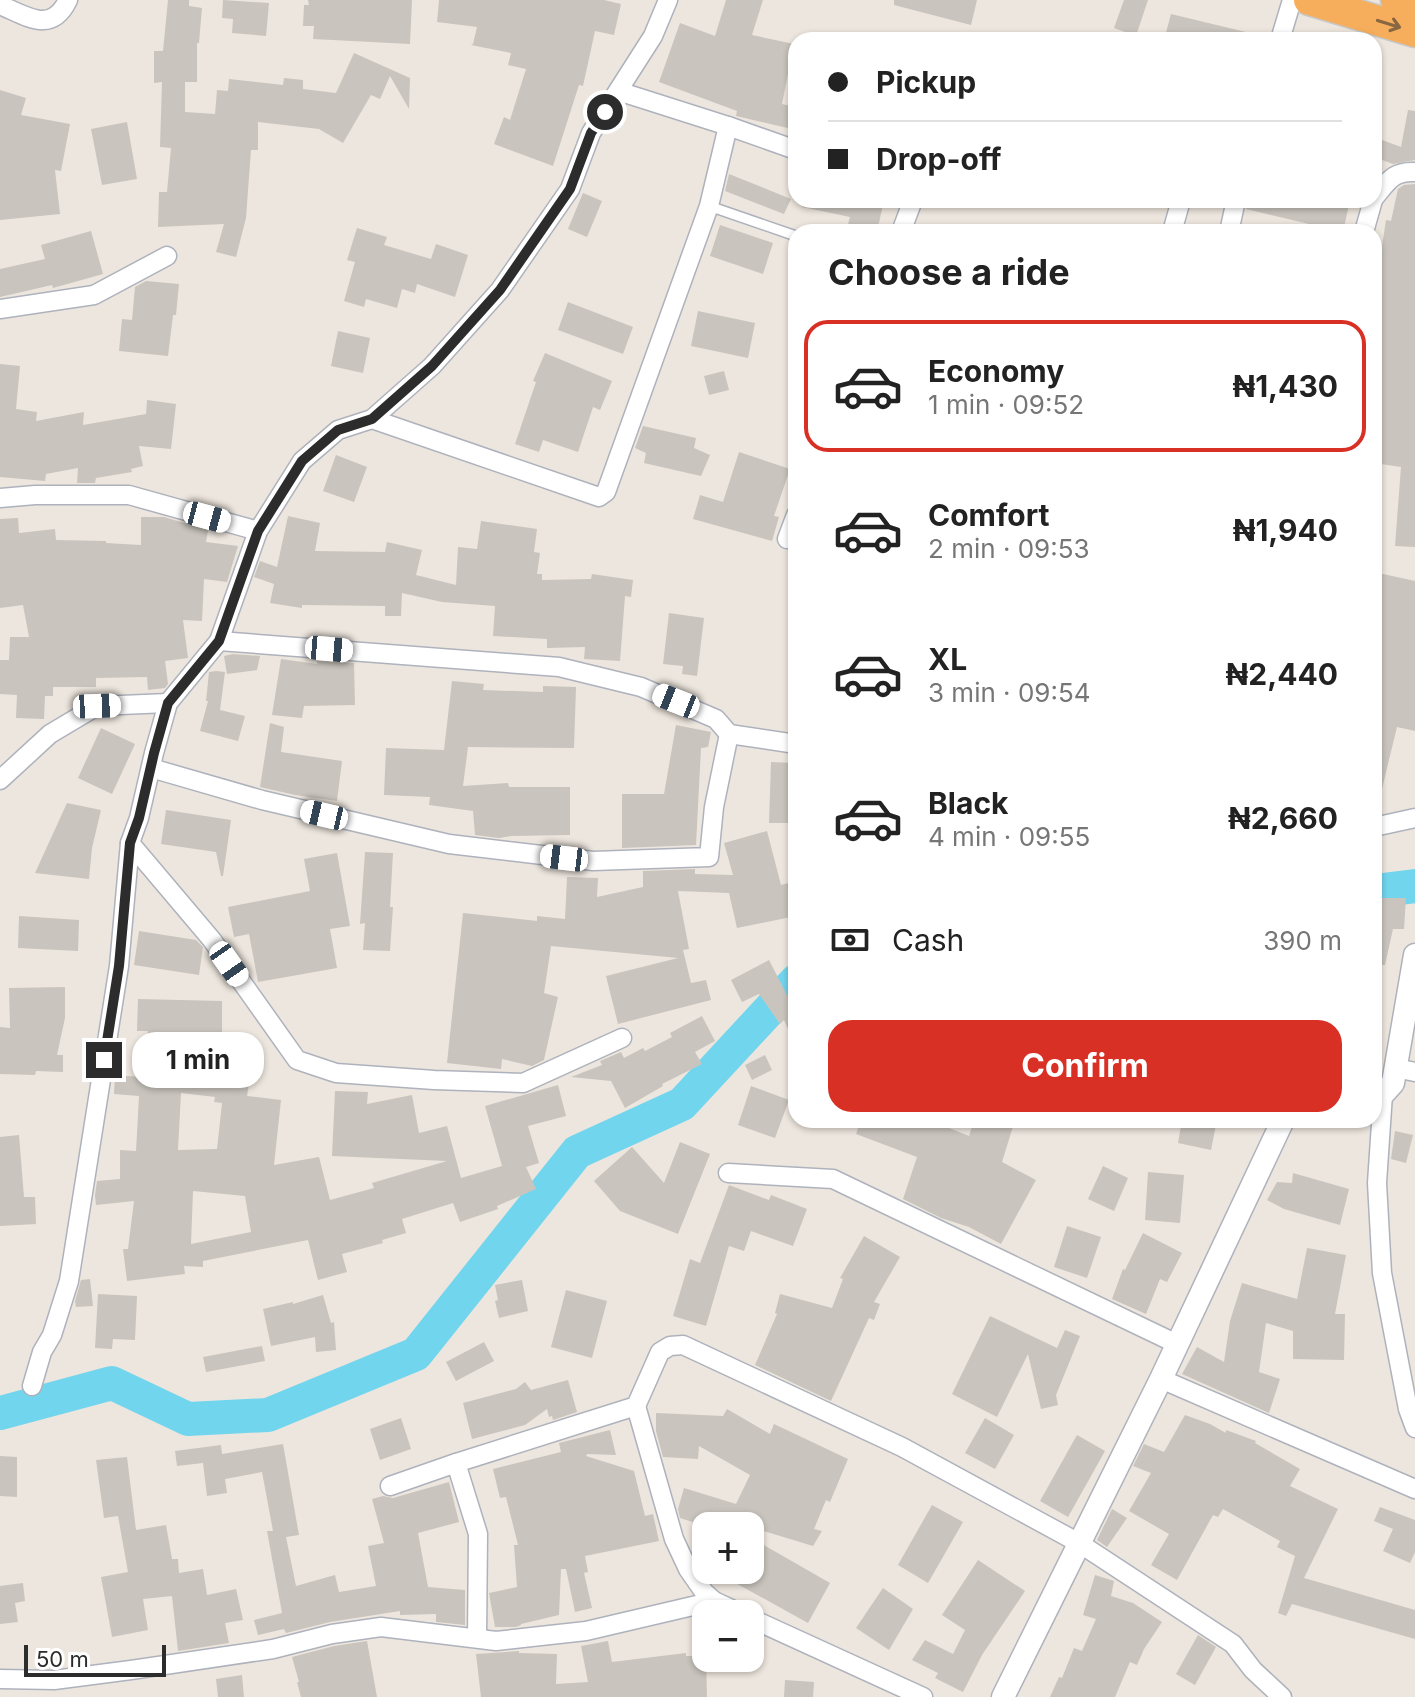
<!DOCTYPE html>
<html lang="en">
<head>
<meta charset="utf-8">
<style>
  body { margin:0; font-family:Inter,sans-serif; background:#f6f6f6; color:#222; height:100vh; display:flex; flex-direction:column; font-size:30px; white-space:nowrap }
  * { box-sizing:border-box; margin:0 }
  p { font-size:26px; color:#767676 }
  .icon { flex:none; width:44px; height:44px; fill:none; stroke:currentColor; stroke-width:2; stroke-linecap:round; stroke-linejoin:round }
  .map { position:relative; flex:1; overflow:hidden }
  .sheet { position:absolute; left:788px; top:224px; width:594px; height:904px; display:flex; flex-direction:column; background:#fff; border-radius:24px; box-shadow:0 2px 6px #0004 }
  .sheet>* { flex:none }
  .banner { position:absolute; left:788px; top:32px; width:594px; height:176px; border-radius:24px; box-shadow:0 2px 6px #0004; display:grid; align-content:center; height:176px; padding:0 40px; background:#fff }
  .fabs { position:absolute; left:692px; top:1512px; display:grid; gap:16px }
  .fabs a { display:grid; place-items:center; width:72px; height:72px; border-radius:16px; background:#fff; box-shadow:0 2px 6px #0004; font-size:40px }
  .scale { position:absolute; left:24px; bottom:20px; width:142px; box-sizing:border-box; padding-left:8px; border:4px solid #2c2c2c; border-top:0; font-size:22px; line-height:28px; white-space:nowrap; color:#2c2c2c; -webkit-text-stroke:6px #fff; paint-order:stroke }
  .end { position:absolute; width:36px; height:36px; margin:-18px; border:10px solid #2c2c2c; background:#fff; box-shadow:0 0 0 4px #fff }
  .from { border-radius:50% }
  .bubble { position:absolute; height:56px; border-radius:24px; background:#fff; box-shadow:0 2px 6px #0004; font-size:26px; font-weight:700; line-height:56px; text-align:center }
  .car { position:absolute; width:24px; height:48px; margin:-24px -12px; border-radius:10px; box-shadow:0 0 6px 2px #0007; background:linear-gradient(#fff 24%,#345 0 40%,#fff 0 76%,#345 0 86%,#fff 0) }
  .banner b { display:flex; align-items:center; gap:28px; height:76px; font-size:30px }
  .banner b+b { border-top:2px solid #e0e0e0 }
  .banner i { width:20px; height:20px; background:#222 }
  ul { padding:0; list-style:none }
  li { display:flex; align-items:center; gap:24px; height:132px; margin:0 16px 12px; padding:0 24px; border:4px solid transparent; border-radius:24px }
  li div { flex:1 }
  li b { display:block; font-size:30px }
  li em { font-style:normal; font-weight:700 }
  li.on { border-color:#d93025 }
  li>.icon { width:72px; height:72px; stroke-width:1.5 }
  h2 { padding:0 40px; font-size:36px; line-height:96px }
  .pay { display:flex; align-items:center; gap:20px; height:88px; padding:0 40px; font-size:30px }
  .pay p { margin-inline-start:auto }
  .primary-button { display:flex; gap:16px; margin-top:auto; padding:16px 40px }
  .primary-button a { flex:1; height:92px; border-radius:24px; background:#d93025; color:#fff; font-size:32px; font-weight:700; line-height:92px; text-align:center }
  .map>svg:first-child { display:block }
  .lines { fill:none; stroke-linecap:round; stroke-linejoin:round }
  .river { stroke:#72d5ee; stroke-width:34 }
  .building { fill:#c9c4bd; fill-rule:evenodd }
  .service-casing { stroke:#aeb2bc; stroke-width:12 }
  .minor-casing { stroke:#aeb2bc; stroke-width:21 }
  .tertiary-casing { stroke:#aeb2bc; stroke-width:25 }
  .trunk-casing { stroke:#c8c8c8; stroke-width:33 }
  .service { stroke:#fff; stroke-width:9 }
  .minor { stroke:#fff; stroke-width:18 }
  .tertiary { stroke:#fff; stroke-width:22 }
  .trunk { stroke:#f6ae5c; stroke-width:30 }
  .oneway { stroke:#876642 }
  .route { stroke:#2c2c2c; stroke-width:10 }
</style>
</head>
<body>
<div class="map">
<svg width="1415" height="1697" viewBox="0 0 1415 1697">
  <rect width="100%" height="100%" fill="#ede6de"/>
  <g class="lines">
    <!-- river -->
    <g class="river">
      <polyline points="1374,891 1415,886"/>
      <polyline points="0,1413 112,1383 188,1419 268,1415 416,1354 577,1152 682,1104 796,981"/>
    </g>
  </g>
  <!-- building -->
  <g class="building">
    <polygon points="168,0 189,0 189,6 202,8 199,43 197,43 197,82 185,82 185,112 215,114 217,90 228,91 229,79 283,85 284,78 303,80 303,89 336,93 354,53 410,78 409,109 390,76 380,99 371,95 343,143 319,129 258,122 258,150 251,150 246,218 236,257 216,252 224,224 158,227 159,192 167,192 171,148 160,147 162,82 154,83 154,51 163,51"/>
    <polygon points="223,0 269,3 266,36 232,33 233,19 222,18"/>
    <polygon points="308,0 412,0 410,44 313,39 314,26 303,26 304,5 309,5"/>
    <polygon points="439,0 604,0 621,4 614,35 595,31 583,86 579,85 553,166 494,144 504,117 510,120 526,69 508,65 511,53 471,45 473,44 477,27 437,22"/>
    <polygon points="726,0 763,0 752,35 794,44 782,104 796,107 796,130 736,116 737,111 659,82 680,23 715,36"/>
    <polygon points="894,0 977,0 971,25 894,5"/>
    <polygon points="1124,0 1148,0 1136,36 1114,28"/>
    <polygon points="1171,14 1254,34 1253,40 1164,40"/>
    <polygon points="0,90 26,98 21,115 70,124 61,171 55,170 60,214 0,220"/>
    <polygon points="1408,110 1415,111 1415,160 1393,164 1374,157 1374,137 1401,147"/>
    <polygon points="127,122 137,179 102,185 91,129"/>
    <polygon points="729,174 791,199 784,214 725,191"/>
    <polygon points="1415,184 1415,547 1395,546 1401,467 1374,463 1374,343 1381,314 1374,313 1374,278 1377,278 1386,220 1391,221 1398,189 1404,185"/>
    <polygon points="583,193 602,201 587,237 568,229"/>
    <polygon points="803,200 884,200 877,232 846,232 850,217 802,207"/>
    <polygon points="1248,200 1350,200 1343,232 1246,209"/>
    <polygon points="720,225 773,243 763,274 710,256"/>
    <polygon points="357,228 387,237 384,245 431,259 436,244 468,255 455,297 417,284 415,293 402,289 397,308 366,299 364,307 344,301 355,262 347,260"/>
    <polygon points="91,231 103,274 53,288 52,285 0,297 0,269 45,259 41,245"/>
    <polygon points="146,281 179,284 176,315 173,315 168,356 119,351 122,319 132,320 135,287"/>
    <polygon points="568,302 633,327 623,354 558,330"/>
    <polygon points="698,311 755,323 748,358 691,346"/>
    <polygon points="338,331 370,338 363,373 331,366"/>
    <polygon points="545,353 612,381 600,410 593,407 578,452 543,440 539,452 515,444 536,382 533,381"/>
    <polygon points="0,364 20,366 16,409 37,412 36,421 84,412 83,425 146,414 147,400 176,404 171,449 139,446 143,466 131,469 132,472 96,478 95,483 77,483 78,468 46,474 45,481 0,477"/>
    <polygon points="724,371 729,390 709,395 704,376"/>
    <polygon points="643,426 696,438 694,448 710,455 701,476 644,463 646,453 635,448"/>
    <polygon points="739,452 790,469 774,516 779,517 772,541 693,519 700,495 723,502"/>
    <polygon points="336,455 367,467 354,502 323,491"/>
    <polygon points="288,516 320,523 315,551 385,552 387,542 422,550 416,575 456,585 458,547 477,549 481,521 537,529 534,552 540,553 537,574 542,574 542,580 591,579 592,574 633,580 631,597 625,596 620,661 584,659 585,647 547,648 547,639 493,636 495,606 442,602 402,593 401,616 385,616 385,606 302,605 302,608 270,603 274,584 254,577 260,561 277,567"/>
    <polygon points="141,517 164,517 208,530 206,542 238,546 227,582 204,579 202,621 183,620 188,658 165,661 168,684 165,688 148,690 147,677 96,678 96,687 53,687 53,696 45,696 44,719 16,718 17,695 0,694 0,660 9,660 10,637 29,637 23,605 0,608 0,519 18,518 19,533 55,529 56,540 106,541 106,543 141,545"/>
    <polygon points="1374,572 1415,581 1415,731 1397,727 1380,797 1374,796"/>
    <polygon points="669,613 704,618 697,676 682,674 683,666 663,664"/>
    <polygon points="233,654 260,656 257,670 227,674 224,656"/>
    <polygon points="281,659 317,664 317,661 354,663 355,705 304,706 302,718 272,715"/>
    <polygon points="216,671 225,672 220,710 245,716 238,741 200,731 208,701 206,701 209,672"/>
    <polygon points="452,681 484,684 483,690 543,692 543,686 576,687 574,748 468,747 463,786 508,783 509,787 570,787 570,835 512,836 499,838 475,835 473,811 429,805 430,797 384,795 386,748 444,750"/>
    <polygon points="270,723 284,727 281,752 342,761 337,801 295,795 260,787"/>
    <polygon points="676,725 711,732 708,747 701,748 696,845 622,848 622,794 664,794"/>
    <polygon points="101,728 135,744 112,794 78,778"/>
    <polygon points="771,762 796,763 796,823 769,823"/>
    <polygon points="67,803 101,810 92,848 89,879 35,873"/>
    <polygon points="166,810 231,820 223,876 221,876 216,852 161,844"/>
    <polygon points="767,831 781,885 796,881 796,912 790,914 791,917 737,928 729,893 678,891 689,949 683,950 691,983 706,980 711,1000 618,1024 606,976 678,958 551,946 544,993 558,997 544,1060 532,1066 502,1059 501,1069 447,1063 463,913 537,921 537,916 565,919 567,877 598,878 597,897 643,887 643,871 695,869 695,874 733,875 724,843"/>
    <polygon points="365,852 393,853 390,907 393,907 390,951 363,950 365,923 360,924"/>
    <polygon points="337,853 350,926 330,929 337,968 258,982 249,934 234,937 228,907 310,891 304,859"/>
    <polygon points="1379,898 1406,898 1404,929 1393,929 1385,965 1379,965"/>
    <polygon points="19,916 79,920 78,951 18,948"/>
    <polygon points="139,931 196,940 203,947 199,975 134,965"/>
    <polygon points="769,960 789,999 796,993 796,1047 784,1020 780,1024 759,994 742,1002 731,980"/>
    <polygon points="65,987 65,1018 57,1055 63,1055 63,1072 36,1071 35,1075 0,1074 0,1027 10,1028 9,988"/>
    <path d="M138 999 222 1001V1043L255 1048 247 1096 281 1100 274 1165 319 1157 330 1200 374 1188 372 1183 447 1161 332 1156 335 1091 368 1092 367 1104 412 1095 419 1133 447 1126 461 1178 502 1166 485 1106 558 1085 566 1116 528 1126 539 1163 526 1167 536 1189 497 1206 498 1209 460 1222 453 1203 402 1219 406 1233 382 1240 383 1243 342 1254 347 1272 318 1280 308 1240 203 1261V1267L184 1266 185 1274 127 1281 123 1249H128L134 1201 96 1205 95 1195 97 1181 120 1179V1150L136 1151 139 1096 114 1094 115 1075 140 1077 148 1031H137ZM181 1093 215 1097 214 1102 222 1103 217 1149 178 1150ZM193 1191 245 1196 251 1232 191 1244Z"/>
    <polygon points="702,1016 715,1041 695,1052 702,1064 662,1084 663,1086 625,1108 611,1081 571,1077 602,1065 600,1061 621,1052 624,1058 643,1048 645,1051 672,1037 670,1033"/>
    <polygon points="765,1055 772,1070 752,1080 745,1065"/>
    <polygon points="751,1086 789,1100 775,1138 738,1125"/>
    <polygon points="861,1120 929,1120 969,1136 974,1120 1015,1120 1002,1162 1036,1180 1001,1244 969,1227 941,1218 903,1199 917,1157 856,1134"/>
    <polygon points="1182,1120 1217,1120 1211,1150 1178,1143"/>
    <polygon points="1395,1131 1413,1135 1406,1163 1391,1159"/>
    <polygon points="19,1135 24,1197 35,1197 36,1224 0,1226 0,1137"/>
    <polygon points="680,1142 710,1154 678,1234 620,1211 594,1181 632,1147 664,1183"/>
    <polygon points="1103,1166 1128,1178 1114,1211 1088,1199"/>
    <polygon points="1148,1172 1184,1175 1180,1223 1145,1220"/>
    <polygon points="1293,1173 1349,1189 1340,1225 1284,1209 1267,1200 1277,1182 1292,1183"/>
    <polygon points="729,1185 769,1200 771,1195 807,1209 793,1246 751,1231 744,1251 729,1246 706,1326 673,1316 690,1259 700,1263"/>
    <polygon points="1067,1226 1101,1237 1087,1278 1054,1267"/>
    <polygon points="1143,1233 1182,1253 1167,1282 1160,1279 1146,1314 1112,1299 1123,1269 1125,1270"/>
    <polygon points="864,1236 900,1257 874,1302 880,1304 874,1320 869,1318 831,1401 755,1365 777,1314 775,1313 780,1294 832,1308 843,1279 840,1278"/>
    <polygon points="1307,1248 1346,1255 1335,1314 1345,1314 1344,1360 1293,1359 1293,1331 1266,1323 1259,1372 1280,1379 1269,1413 1182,1374 1197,1347 1224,1362 1230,1321 1242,1283 1297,1299"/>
    <polygon points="90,1279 93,1306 76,1307 75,1301 81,1280"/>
    <polygon points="522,1280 528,1311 499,1318 495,1301 498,1300 495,1285"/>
    <polygon points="566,1290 607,1301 592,1358 551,1347"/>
    <polygon points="98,1294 137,1296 135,1340 113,1339 112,1349 95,1348"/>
    <polygon points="323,1295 331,1323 334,1322 336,1350 316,1352 315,1337 271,1346 263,1309 293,1302 293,1304"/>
    <polygon points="990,1316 1057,1348 1065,1330 1080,1336 1056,1395 1058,1405 1041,1409 1028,1354 997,1417 952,1394"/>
    <polygon points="484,1342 494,1361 456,1381 446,1362"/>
    <polygon points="262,1346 265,1361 206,1372 203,1357"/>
    <polygon points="568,1380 577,1412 553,1420 552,1416 549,1417 547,1409 525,1425 472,1439 463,1403 516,1389 525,1382 531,1390"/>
    <polygon points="727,1409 770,1434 774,1424 848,1459 830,1502 826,1500 814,1529 822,1531 813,1546 737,1523 736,1526 705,1526 680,1518 678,1509 684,1488 736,1504 750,1475 699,1446 698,1459 663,1457 656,1431 656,1413 723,1416"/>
    <polygon points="1185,1415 1210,1424 1226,1433 1226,1430 1256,1441 1255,1443 1300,1469 1290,1486 1338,1509 1304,1578 1415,1610 1415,1639 1292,1604 1286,1616 1278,1613 1295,1556 1277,1547 1280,1541 1223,1509 1218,1517 1213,1515 1177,1580 1151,1565 1169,1534 1129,1511 1151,1473 1133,1466 1144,1444 1164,1452"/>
    <polygon points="401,1418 411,1449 380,1460 370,1429"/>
    <polygon points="985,1418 1014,1435 995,1469 965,1453"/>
    <polygon points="610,1430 616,1455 587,1454 586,1456 634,1471 645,1516 653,1514 659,1541 585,1556 588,1572 584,1573 592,1608 575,1612 566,1569 561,1569 559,1615 521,1624 521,1625 516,1627 495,1627 489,1593 517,1587 514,1545 518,1545 506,1497 500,1498 493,1469 561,1452 559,1443"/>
    <polygon points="1077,1435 1105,1451 1068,1517 1040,1501"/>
    <polygon points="283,1444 299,1535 286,1537 296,1586 335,1575 339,1592 376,1586 368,1546 384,1543 372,1499 383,1496 393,1498 449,1482 459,1522 418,1533 428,1587 465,1590 465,1625 436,1622 436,1614 400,1615 400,1611 330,1622 286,1633 284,1629 258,1635 254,1620 282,1613 267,1531 273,1531 262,1472 225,1479 227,1493 207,1496 203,1463 177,1466 175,1451 221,1445 222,1454"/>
    <polygon points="0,1456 17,1457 17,1497 0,1496"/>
    <polygon points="127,1457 136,1530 166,1525 172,1559 178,1559 179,1573 203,1569 207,1595 236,1589 243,1620 225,1623 229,1643 178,1651 172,1596 143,1599 148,1630 112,1637 101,1577 128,1572 118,1516 104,1518 96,1460"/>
    <polygon points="932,1505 963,1522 928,1583 898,1565"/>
    <polygon points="1380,1507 1415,1520 1415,1552 1410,1563 1383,1551 1393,1529 1374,1521"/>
    <polygon points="1112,1509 1127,1518 1107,1547 1097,1540"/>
    <polygon points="750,1537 830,1583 808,1623 712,1570 750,1570"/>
    <polygon points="978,1560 1025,1591 982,1655 963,1692 935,1678 938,1673 912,1660 925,1640 953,1654 965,1630 942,1615"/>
    <polygon points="1095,1575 1114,1581 1111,1596 1133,1603 1162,1622 1144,1649 1137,1665 1130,1662 1115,1697 1050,1697 1059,1677 1062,1678 1074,1648 1082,1651 1096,1619 1083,1615"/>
    <polygon points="23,1583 25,1601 15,1603 18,1622 0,1624 0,1586"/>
    <polygon points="883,1588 913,1609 889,1650 856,1628"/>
    <polygon points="1198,1635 1216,1647 1195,1685 1176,1674"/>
    <polygon points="367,1641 377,1697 301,1697 297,1682 299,1682 292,1657 334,1646"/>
    <polygon points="608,1641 612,1662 686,1653 686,1656 706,1656 707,1697 481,1697 476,1654 519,1651 519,1653 557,1654 556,1684 588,1682 581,1646"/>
    <polygon points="242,1675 244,1697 218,1697 216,1679"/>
    <polygon points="785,1680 814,1682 813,1697 784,1697"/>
  </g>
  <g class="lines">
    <defs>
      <polyline id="service" points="709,206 796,236"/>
      <g id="minor">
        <path d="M0 5C27 16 51 35 68 0"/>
        <polyline points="1280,40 1292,0"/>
        <polyline points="618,91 728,126 796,150"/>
        <path d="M1374 198C1388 182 1392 171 1415 172"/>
        <polyline points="901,232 913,200"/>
        <polyline points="1172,232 1181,200"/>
        <polyline points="1229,232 1236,200"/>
        <polyline points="1364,232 1373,200"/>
        <polyline points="0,309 94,295 167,256"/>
        <polyline points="372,419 599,497 606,492 709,206 728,126"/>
        <polyline points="0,498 35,495 129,495 258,531"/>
        <polyline points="787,539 796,515"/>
        <polyline points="219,641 559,667 641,687 716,719 729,734 796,744"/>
        <polyline points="151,768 262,800 449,844 593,861 709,857 714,807 729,734"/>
        <polyline points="0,780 50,734 97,706 168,703"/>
        <polyline points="1374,827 1415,818"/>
        <polyline points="130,843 212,940 297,1060 336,1073 434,1080 523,1083 622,1038"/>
        <polyline points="1395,1068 1415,1072"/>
        <polyline points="1383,1094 1377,1183 1382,1273 1408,1409 1415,1428"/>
        <polyline points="728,1173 833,1179 1177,1344"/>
        <polyline points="1161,1379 1415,1489"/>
        <polyline points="32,1386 42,1352 52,1335 69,1281 119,966 130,843 139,818 154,753 168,703 219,641 258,531 302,461 338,430 372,419 432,366 500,290 570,189 591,133 653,36 668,0"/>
        <polyline points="636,1406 674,1539 688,1569 704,1592 714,1601 742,1614"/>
        <polyline points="456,1463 636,1406 660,1352 670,1346 683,1345 902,1447 1079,1543 1233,1644 1253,1670 1282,1697"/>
        <polyline points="390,1486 456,1463 478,1534 477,1638"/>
        <polyline points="750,1618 923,1697"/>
        <polyline points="0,1679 54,1680 131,1670 273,1649 332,1634 381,1627 496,1641 586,1631 714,1601"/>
      </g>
      <g id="tertiary">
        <polyline points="1374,1098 1383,1094 1393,1083 1415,955"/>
        <polyline points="1003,1697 1161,1379 1283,1120"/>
      </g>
      <g id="trunk">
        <polyline points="1309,0 1415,32"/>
        <polyline points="1396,0 1415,6"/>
      </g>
    </defs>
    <!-- service casing -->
    <use href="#service" class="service-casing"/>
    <!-- minor casing -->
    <use href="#minor" class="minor-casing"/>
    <!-- tertiary casing -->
    <use href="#tertiary" class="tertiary-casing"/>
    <!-- trunk casing -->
    <use href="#trunk" class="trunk-casing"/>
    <!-- service -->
    <use href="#service" class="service"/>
    <!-- minor -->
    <use href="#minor" class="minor"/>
    <!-- tertiary -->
    <use href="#tertiary" class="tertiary"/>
    <!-- trunk -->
    <use href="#trunk" class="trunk"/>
  </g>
  <!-- one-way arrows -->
  <defs><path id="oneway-shaft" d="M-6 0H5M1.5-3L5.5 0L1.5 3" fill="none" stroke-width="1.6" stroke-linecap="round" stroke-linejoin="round" transform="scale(2)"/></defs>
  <use class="oneway" href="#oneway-shaft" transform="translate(1389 24) rotate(17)"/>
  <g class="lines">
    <!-- route -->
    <polyline class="route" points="104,1060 119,966 130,843 139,818 154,753 168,703 219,641 258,531 302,461 338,430 372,419 432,366 500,290 570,189 591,133 605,112"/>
  </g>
</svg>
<div class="fabs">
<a>+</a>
<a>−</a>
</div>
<div class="scale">50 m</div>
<i class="end from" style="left:605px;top:112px"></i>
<i class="end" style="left:104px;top:1060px"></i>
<div class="bubble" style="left:132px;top:1032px;width:132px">1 min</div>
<i class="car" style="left:207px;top:517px;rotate:105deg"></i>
<i class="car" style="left:329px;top:649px;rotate:95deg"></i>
<i class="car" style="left:676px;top:701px;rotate:292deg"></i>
<i class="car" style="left:97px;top:706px;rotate:88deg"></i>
<i class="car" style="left:324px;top:815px;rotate:283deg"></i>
<i class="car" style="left:564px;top:858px;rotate:277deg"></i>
<i class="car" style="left:229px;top:964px;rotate:145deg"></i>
<div class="banner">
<b><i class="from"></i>Pickup</b>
<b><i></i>Drop-off</b>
</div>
<section class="sheet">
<h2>Choose a ride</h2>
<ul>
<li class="on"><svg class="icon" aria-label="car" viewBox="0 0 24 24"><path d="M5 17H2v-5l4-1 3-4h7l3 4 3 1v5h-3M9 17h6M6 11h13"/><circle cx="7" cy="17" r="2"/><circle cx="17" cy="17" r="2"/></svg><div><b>Economy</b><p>1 min · 09:52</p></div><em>₦1,430</em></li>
<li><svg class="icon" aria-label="car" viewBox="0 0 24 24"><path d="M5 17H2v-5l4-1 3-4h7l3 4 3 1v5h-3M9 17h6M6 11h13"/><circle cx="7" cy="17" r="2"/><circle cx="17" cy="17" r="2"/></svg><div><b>Comfort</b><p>2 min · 09:53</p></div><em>₦1,940</em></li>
<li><svg class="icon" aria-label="car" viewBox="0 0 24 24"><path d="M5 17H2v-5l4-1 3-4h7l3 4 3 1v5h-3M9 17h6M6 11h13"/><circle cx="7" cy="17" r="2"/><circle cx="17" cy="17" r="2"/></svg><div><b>XL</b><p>3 min · 09:54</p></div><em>₦2,440</em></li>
<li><svg class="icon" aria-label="car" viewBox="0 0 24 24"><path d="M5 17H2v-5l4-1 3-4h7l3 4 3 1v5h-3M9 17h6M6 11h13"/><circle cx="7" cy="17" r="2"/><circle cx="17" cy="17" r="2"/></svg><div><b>Black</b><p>4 min · 09:55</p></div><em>₦2,660</em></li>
</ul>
<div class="pay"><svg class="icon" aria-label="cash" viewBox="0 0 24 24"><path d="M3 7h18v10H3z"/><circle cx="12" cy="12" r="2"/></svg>Cash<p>390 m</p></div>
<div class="primary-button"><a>Confirm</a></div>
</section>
</div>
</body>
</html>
